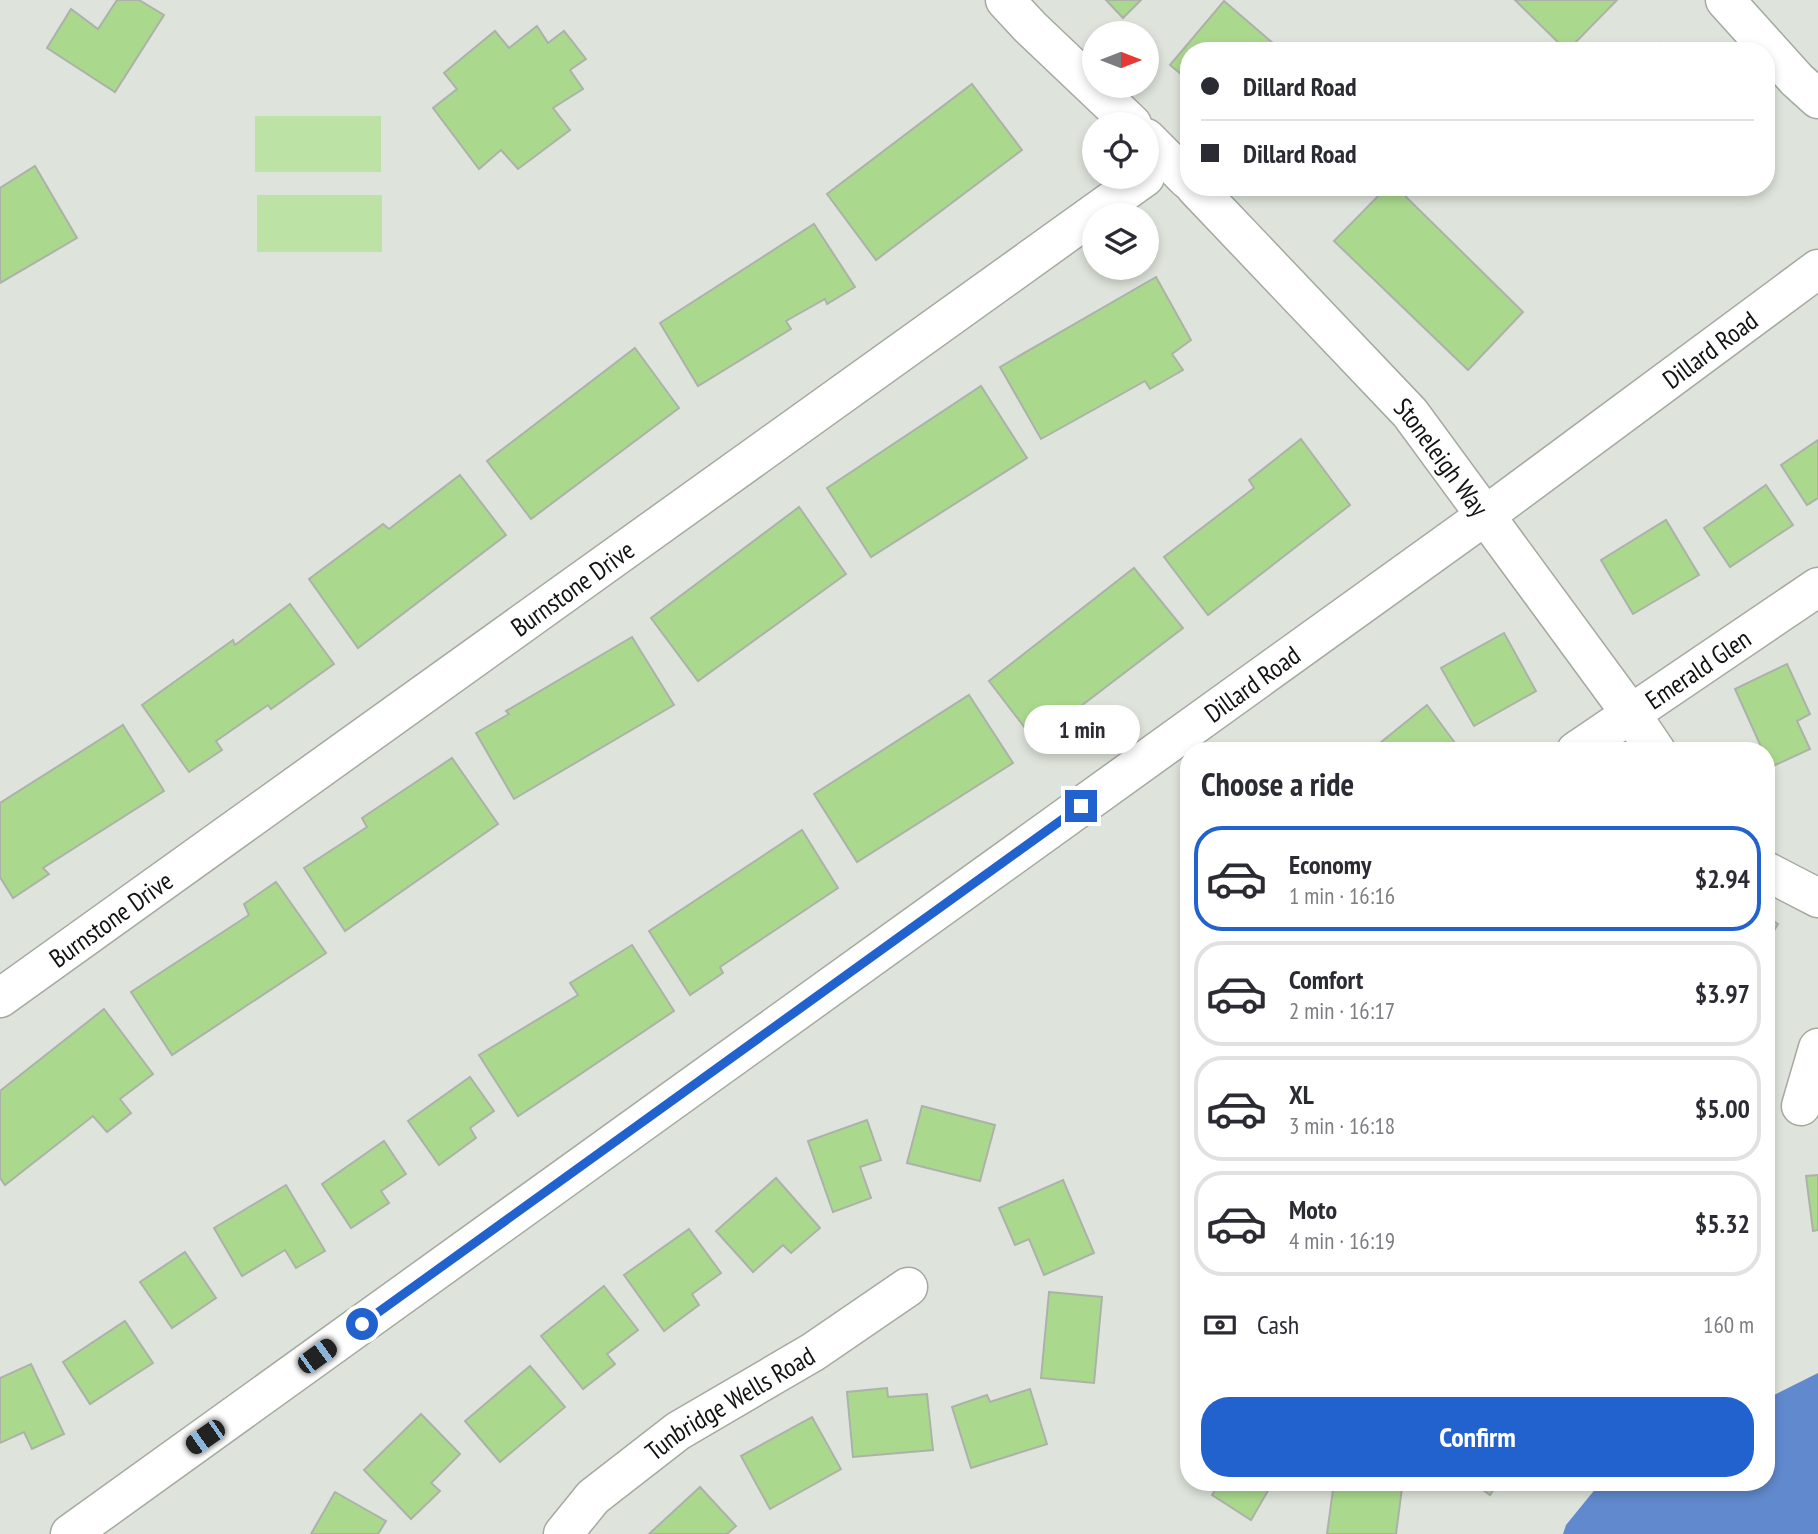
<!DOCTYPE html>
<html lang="en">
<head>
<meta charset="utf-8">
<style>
  body { margin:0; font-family:"PT Sans Narrow",sans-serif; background:#f2f2f3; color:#2b2b33; height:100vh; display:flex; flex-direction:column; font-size:26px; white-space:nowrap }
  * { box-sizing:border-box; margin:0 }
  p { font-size:23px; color:#7c7c81 }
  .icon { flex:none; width:38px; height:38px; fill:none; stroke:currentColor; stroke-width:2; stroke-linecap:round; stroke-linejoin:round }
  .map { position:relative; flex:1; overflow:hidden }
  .side { position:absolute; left:1180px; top:742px; width:595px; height:749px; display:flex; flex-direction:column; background:#fff; border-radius:28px; box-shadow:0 4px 10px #0003 }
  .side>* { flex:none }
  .banner { position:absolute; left:1180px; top:42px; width:595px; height:154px; border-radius:28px; box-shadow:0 4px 10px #0003; display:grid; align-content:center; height:154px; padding:0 21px; background:#fff }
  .needle { width:46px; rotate:90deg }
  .controls { position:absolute; left:1082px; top:21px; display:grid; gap:14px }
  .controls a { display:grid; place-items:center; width:77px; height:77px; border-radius:50%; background:#fff; box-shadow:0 4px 10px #0003; font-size:35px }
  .end { position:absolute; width:32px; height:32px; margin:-16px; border:9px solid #2262ce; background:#fff; box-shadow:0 0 0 4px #fff }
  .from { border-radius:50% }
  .bubble { position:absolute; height:49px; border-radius:24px; background:#fff; box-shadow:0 4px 10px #0003; font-size:23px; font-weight:800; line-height:49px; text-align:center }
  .car { position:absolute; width:21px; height:42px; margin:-21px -10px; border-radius:9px; box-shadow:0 0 5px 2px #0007; background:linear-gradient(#222 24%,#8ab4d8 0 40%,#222 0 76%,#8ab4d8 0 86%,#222 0) }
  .banner b { display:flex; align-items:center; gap:24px; height:66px; font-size:26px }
  .banner b+b { border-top:2px solid #e1e1e2 }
  .banner i { width:18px; height:18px; background:#2b2b33 }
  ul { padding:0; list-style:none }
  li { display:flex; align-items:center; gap:21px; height:105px; margin:0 14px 10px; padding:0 7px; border:4px solid #e1e1e2; border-radius:28px }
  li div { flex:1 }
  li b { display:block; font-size:26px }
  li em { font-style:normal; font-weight:800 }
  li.current { border-color:#2262ce }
  li>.icon { width:63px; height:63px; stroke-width:1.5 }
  h2 { padding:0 21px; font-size:32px; line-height:84px }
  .pay { display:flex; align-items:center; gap:18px; height:77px; padding:0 21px; font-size:26px }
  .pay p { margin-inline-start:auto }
  .button { display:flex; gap:14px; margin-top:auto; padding:14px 21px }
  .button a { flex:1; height:80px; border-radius:28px; background:#2262ce; color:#fff; font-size:28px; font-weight:800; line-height:80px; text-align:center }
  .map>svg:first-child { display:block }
  .green { fill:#bce2a5 }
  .water { fill:#6189cd }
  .building { fill:#aad98e; stroke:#acb2a9; stroke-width:2 }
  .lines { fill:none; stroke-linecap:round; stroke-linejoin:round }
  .minor-casing { stroke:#a4aaa1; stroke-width:41 }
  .minor { stroke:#fff; stroke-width:38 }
  .route { stroke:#2262ce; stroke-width:9 }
  .labels { text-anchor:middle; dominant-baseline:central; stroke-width:5; stroke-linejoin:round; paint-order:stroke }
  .street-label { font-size:26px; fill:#111310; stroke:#fff }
</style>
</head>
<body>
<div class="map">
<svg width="1818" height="1534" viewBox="0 0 1818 1534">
  <rect width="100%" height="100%" fill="#dee4db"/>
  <!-- green -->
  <g class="green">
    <rect x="255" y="116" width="126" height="56"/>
    <rect x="257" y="195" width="125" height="57"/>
  </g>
  <!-- water -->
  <polygon class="water" points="1818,1373 1818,1534 1563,1534 1566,1525 1601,1482 1766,1482 1766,1399"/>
  <!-- building -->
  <g class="building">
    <polygon points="117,0 139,0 164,15 115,92 47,48 71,9 98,29"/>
    <polygon points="1106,0 1141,0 1123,18"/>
    <polygon points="1515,0 1617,0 1567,51"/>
    <polygon points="1224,1 1282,51 1188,51 1188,80 1170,65"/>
    <polygon points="537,26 548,43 564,31 586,59 570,70 583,89 553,108 570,130 518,169 501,150 479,169 433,108 457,89 444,73 495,31 509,48"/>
    <polygon points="1660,43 1668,51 1652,51"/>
    <polygon points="972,84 1022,150 876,260 827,194"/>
    <polygon points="35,166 77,238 0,283 0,188"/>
    <polygon points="1387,187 1396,187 1523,312 1468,370 1334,241"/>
    <polygon points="814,224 855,287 827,304 825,299 786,321 791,329 698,386 660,323"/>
    <polygon points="1156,277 1191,340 1172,354 1183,370 1150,389 1145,381 1041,439 1000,367"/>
    <polygon points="635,348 679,408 531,519 487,461"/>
    <polygon points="981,386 1027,458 871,557 827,488"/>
    <polygon points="1301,439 1350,505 1208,615 1164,557 1254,488 1249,480"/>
    <polygon points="1818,440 1818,498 1807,505 1781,465"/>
    <polygon points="460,475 506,535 358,648 309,579 383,524 389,529"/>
    <polygon points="1766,485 1793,525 1730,567 1704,528"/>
    <polygon points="799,507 846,574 698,681 651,618"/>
    <polygon points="1666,520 1699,575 1633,614 1601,560"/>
    <polygon points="1134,568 1183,628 1035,741 989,681"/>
    <polygon points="290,604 334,664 271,709 268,705 216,741 222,750 189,772 142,705 233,640 235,645"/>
    <polygon points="1504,633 1536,691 1474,726 1441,668"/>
    <polygon points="632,637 674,705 514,799 476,733 509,714 506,711"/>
    <polygon points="1787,664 1810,714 1797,721 1810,749 1771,767 1766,751 1763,751 1735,689"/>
    <polygon points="969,695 1013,763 857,862 814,794"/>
    <polygon points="1427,705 1455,743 1446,751 1370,751"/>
    <polygon points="123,725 164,791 43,868 49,874 13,898 0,877 0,803"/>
    <polygon points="452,758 498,824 345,931 304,868 367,827 362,818"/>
    <polygon points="802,830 838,888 720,967 723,973 690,995 649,931"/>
    <polygon points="276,882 326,953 172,1055 131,992 249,915 244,904"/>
    <polygon points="1766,916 1778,924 1766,944"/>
    <polygon points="632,945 674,1011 518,1116 479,1055 578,995 570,983"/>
    <polygon points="104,1009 153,1074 120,1099 131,1113 107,1132 93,1116 5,1185 0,1178 0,1091"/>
    <polygon points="470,1077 494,1111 470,1128 476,1138 439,1165 408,1121"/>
    <polygon points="922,1106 995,1125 980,1181 907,1163"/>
    <polygon points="867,1120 881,1160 860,1167 871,1198 833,1212 808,1141"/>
    <polygon points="384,1141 406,1174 381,1191 389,1203 351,1228 322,1184"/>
    <polygon points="1818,1175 1818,1230 1813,1231 1806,1176"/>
    <polygon points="776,1178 820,1228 791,1253 783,1245 753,1272 716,1231"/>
    <polygon points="1063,1180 1094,1253 1044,1275 1029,1239 1015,1245 999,1208"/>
    <polygon points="286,1185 325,1251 296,1268 285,1250 242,1276 214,1228"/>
    <polygon points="689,1229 721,1273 692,1294 699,1305 664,1331 624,1275"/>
    <polygon points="185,1252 216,1298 172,1328 140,1282"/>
    <polygon points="604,1286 638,1330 607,1354 615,1364 583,1389 541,1336"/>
    <polygon points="1049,1292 1102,1297 1094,1383 1041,1378"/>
    <polygon points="125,1321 153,1363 90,1404 63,1362"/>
    <polygon points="31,1364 64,1434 32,1449 24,1432 0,1443 0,1378"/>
    <polygon points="530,1366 565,1407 500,1462 465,1421"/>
    <polygon points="887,1388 888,1397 927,1394 933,1450 853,1457 847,1392"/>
    <polygon points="1030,1389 1047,1444 971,1468 952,1407 987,1395 990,1402"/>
    <polygon points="421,1414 460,1454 431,1483 440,1491 411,1519 364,1470"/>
    <polygon points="812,1417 841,1469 770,1509 741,1456"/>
    <polygon points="1220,1482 1273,1482 1251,1520 1212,1495"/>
    <polygon points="1334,1482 1356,1482 1402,1488 1396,1534 1327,1534"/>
    <polygon points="1472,1482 1499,1482 1490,1495"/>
    <polygon points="700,1487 736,1526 727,1534 649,1534"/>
    <polygon points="335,1492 386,1521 378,1534 311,1534"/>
  </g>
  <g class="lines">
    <defs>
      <g id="minor">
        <polyline points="1005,0 1030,27 1132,124"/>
        <polyline points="1725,0 1797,80 1818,99"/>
        <polyline points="1146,138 1188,180"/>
        <path id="s1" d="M1195 187 1410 413 1631 714 1656 751"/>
        <path id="s2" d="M1576 751 1818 587"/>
        <polyline points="1766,871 1818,898"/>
        <path id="s3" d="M0 998 1145 177"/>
        <polyline points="1801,1106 1818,1048"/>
        <path id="s4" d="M70 1534 1486 515 1818 269"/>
        <path id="s5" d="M563 1534 593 1497 678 1431 813 1352 908 1287"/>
      </g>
    </defs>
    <!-- minor casing -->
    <use href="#minor" class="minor-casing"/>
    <!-- minor -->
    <use href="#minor" class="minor"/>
  </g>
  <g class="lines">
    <!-- route -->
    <polyline class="route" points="362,1324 1081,806"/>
  </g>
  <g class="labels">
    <!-- street labels -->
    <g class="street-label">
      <text stroke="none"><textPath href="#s4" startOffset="2023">Dillard Road</textPath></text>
      <text stroke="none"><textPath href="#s1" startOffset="366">Stoneleigh Way</textPath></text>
      <text stroke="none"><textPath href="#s3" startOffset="704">Burnstone Drive</textPath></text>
      <text stroke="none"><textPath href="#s2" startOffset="147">Emerald Glen</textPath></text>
      <text stroke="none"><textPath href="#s4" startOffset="1456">Dillard Road</textPath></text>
      <text stroke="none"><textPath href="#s3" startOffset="136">Burnstone Drive</textPath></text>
      <text stroke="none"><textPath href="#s5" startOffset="214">Tunbridge Wells Road</textPath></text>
    </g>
  </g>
</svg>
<div class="controls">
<a><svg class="needle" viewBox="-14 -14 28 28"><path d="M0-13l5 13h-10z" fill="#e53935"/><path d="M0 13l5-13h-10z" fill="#7c7c81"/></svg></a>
<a><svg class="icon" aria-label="locate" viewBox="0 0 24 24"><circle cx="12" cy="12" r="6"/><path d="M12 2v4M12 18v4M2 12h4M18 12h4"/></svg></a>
<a><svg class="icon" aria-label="layers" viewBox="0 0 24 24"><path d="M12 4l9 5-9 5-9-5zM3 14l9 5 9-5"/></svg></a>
</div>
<i class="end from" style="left:362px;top:1324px"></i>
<i class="end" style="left:1081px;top:806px"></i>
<div class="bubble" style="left:1024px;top:705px;width:116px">1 min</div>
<i class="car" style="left:317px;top:1356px;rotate:54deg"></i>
<i class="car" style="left:205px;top:1437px;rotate:235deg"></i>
<div class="banner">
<b><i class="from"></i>Dillard Road</b>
<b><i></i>Dillard Road</b>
</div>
<section class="side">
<h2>Choose a ride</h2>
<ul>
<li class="current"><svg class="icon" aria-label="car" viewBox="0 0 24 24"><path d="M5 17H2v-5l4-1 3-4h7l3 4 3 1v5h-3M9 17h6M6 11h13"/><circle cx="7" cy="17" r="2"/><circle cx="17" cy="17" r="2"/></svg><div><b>Economy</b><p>1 min · 16:16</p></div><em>$2.94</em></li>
<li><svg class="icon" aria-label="car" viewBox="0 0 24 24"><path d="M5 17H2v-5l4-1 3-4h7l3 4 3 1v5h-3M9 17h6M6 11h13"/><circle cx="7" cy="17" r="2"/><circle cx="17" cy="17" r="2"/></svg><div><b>Comfort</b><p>2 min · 16:17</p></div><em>$3.97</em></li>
<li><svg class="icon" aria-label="car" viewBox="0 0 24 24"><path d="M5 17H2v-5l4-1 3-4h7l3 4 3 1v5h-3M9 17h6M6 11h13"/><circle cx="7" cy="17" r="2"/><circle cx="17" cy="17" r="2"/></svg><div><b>XL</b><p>3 min · 16:18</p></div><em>$5.00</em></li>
<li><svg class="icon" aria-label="car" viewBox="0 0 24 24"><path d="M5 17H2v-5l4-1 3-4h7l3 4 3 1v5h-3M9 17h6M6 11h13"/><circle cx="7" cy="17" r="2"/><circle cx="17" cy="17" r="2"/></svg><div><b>Moto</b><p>4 min · 16:19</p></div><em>$5.32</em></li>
</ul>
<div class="pay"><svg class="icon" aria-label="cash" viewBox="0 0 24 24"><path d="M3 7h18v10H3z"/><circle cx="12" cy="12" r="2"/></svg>Cash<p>160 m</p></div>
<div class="button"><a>Confirm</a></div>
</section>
</div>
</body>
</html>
